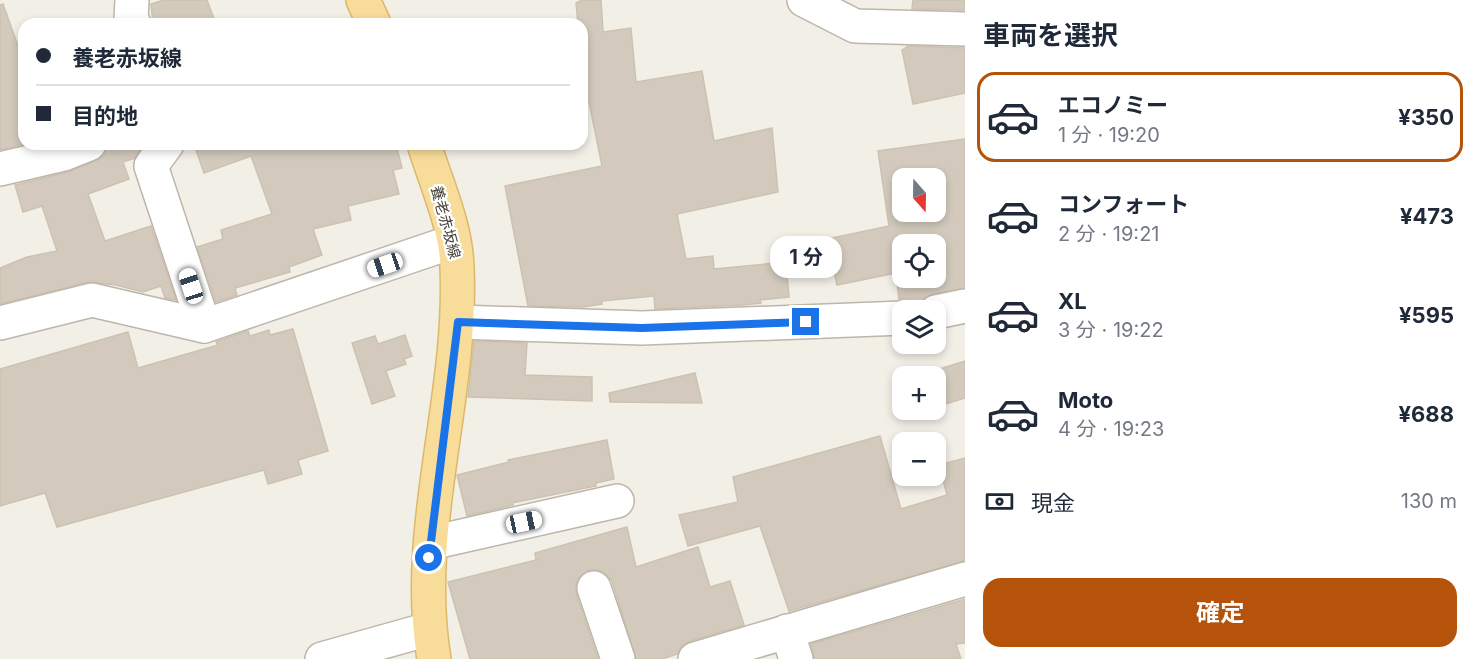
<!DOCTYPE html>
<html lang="ja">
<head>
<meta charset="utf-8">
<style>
  body { margin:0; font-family:Inter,"Noto Sans JP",sans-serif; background:#f6f6f7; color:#1f2937; height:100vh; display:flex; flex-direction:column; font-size:22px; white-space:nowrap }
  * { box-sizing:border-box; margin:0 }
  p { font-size:20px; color:#747a83 }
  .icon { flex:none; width:33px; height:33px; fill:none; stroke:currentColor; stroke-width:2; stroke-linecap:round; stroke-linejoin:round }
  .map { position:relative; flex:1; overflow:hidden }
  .side { display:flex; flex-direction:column; background:#fff; width:510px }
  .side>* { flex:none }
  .top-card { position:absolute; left:18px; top:18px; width:570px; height:132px; border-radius:18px; box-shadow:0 3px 9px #0003; display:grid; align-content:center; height:132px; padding:0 18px; background:#fff }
  .needle { width:39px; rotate:160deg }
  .buttons { position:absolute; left:892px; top:168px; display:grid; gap:12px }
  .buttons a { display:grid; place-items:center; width:54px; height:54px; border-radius:12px; background:#fff; box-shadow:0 3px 9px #0003; font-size:30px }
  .end { position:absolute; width:27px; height:27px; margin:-14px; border:8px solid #1a73e8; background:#fff; box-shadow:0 0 0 3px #fff }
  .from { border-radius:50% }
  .bubble { position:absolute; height:42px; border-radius:18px; background:#fff; box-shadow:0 3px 9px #0003; font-size:20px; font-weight:700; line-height:42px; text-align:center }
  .car { position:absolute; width:18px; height:36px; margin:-18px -9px; border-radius:8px; box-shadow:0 0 4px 2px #0007; background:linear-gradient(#fff 24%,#345 0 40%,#fff 0 76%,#345 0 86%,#fff 0) }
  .top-card b { display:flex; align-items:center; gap:21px; height:57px; font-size:22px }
  .top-card b+b { border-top:2px solid #e0e1e3 }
  .top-card i { width:15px; height:15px; background:#1f2937 }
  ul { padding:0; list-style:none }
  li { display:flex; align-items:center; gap:18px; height:90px; margin:0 12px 9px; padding:0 6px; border:3px solid transparent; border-radius:18px }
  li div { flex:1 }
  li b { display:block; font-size:22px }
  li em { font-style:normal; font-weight:700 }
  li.current { border-color:#b45309 }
  li>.icon { width:54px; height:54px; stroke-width:1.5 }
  h2 { padding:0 18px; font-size:27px; line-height:72px }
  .pay { display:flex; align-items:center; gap:15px; height:66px; padding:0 18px; font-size:22px }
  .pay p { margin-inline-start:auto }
  .button { display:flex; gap:12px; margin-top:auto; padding:12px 18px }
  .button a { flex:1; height:69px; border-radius:18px; background:#b45309; color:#fff; font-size:24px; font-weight:700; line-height:69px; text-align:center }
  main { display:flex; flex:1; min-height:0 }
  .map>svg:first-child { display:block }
  .building { fill:#d3cabd; stroke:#cdc2b0; stroke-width:1.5; fill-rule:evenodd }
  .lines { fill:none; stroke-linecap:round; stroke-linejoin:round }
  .minor-casing { stroke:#bdb6aa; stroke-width:36 }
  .major-casing { stroke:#dcb96a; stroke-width:36 }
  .minor { stroke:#fff; stroke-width:33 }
  .major { stroke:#f8dc9a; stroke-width:33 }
  .route { stroke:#1a73e8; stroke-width:8 }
  .labels { text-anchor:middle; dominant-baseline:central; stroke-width:4.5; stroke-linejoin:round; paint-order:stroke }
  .street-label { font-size:15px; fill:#453f36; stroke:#fff }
</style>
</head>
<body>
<main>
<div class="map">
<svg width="965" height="659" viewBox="0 0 965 659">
  <rect width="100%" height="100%" fill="#f2efe7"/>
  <!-- building -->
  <g class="building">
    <polygon points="164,0 207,0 216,24 153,24 151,4"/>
    <polygon points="582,0 601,0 603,32 631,28 636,82 702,71 714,141 772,128 778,192 677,214 686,259 713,256 714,269 786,262 789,297 760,300 761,303 743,305 655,309 654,296 602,301 602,304 583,307 528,306 505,186 602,166 589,102 582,102 582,24 578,24 576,3"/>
    <polygon points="913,0 965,0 965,10 912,9"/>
    <polygon points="3,4 24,63 24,144 0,150 0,5"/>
    <polygon points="908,46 965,48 965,93 913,104 902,50"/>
    <path d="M965 139V288L932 294 916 305 911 301 899 299 896 273 837 285 827 239 889 226 878 151ZM903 178H936V212H903ZM903 244H936V278H903Z"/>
    <polygon points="107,144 144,144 135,158 123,162 129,179 88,194 105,241 151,226 176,300 165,298 161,286 143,292 116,285 88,282 0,304 0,268 27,257 57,251 42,206 23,212 15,185 68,172 96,161 104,155"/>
    <polygon points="194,144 396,144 402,168 393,170 399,194 348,206 351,220 313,229 322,255 289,267 290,272 235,288 237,295 216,302 197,247 223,239 221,230 272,214 251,156 204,173"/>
    <polygon points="293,329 328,451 298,460 302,474 268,484 264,470 57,527 45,493 0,506 0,369 128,332 138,368 218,345 216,342 248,331 250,336 269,330 270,335"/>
    <polygon points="405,335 412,356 404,359 406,364 386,371 395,396 372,404 352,343 375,336 378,344"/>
    <polygon points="474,341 527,343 525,375 592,377 592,401 468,397"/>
    <polygon points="965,361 965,398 936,407 936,370"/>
    <polygon points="695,373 702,403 610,402 609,393"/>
    <polygon points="880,436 901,509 947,495 939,465 965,458 965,561 789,611 760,526 688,546 679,515 738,502 733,477"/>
    <polygon points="607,440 614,479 596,483 596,486 512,503 513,505 467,516 457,475 509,462 508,460"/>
    <polygon points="627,527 636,567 698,547 710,587 730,581 744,625 690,641 682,646 677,654 662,659 636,659 612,581 606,574 598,570 589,570 580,576 576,584 576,593 598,659 470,659 448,582 536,560 535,553"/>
    <polygon points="965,599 965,643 956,644 961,659 814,659 811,644"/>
  </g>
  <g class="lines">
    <defs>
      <g id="minor">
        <polyline points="132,0 131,19 134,24"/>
        <polyline points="804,0 855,26 965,29"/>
        <polyline points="167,144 151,166 204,326"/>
        <polyline points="0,169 64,154 89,144"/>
        <polyline points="936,312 965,306"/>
        <polyline points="458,322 642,328 903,318"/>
        <polyline points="0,323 92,300 204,326 452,242"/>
        <polyline points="431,543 617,501"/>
        <polyline points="594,588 618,659"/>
        <polyline points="787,631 796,659"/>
        <polyline points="322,659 429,629"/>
        <polyline points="695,659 965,579"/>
      </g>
      <g id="major">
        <polyline points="363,0 374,24"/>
        <path d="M424 144C436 183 456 226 457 267 463 398 412 529 434 659"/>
      </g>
    </defs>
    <!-- minor casing -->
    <use href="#minor" class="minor-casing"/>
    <!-- major casing -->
    <use href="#major" class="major-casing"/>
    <!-- minor -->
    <use href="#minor" class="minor"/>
    <!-- major -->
    <use href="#major" class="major"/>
  </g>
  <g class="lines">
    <!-- route -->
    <polyline class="route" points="429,558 458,322 642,328 806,322"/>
  </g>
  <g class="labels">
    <!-- street labels -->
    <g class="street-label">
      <text transform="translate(446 222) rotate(75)">養老赤坂線</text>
    </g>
  </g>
</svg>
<div class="buttons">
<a><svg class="needle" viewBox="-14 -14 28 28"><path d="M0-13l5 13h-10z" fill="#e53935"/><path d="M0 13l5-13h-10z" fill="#747a83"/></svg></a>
<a><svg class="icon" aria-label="locate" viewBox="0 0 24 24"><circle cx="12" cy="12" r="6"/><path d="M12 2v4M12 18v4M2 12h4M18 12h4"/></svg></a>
<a><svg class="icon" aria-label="layers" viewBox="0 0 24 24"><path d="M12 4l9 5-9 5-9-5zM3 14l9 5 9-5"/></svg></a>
<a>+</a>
<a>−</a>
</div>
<i class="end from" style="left:429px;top:558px"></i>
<i class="end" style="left:806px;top:322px"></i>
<div class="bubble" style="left:770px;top:236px;width:72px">1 分</div>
<i class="car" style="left:385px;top:265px;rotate:251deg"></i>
<i class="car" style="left:191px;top:286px;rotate:342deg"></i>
<i class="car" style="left:524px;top:522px;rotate:78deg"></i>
<div class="top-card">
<b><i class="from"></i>養老赤坂線</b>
<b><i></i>目的地</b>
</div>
</div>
<section class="side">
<h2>車両を選択</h2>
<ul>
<li class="current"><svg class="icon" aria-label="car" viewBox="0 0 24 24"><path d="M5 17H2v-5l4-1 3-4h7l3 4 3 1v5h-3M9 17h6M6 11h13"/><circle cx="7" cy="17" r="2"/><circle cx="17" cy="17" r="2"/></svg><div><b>エコノミー</b><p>1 分 · 19:20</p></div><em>¥350</em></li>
<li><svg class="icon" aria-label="car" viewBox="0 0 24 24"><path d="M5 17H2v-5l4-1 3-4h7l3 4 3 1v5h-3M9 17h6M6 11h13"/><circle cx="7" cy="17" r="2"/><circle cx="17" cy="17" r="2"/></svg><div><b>コンフォート</b><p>2 分 · 19:21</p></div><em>¥473</em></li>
<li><svg class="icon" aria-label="car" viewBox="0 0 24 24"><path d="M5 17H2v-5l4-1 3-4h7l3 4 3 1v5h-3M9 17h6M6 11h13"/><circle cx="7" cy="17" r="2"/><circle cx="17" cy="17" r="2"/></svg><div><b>XL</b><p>3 分 · 19:22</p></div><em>¥595</em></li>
<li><svg class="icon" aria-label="car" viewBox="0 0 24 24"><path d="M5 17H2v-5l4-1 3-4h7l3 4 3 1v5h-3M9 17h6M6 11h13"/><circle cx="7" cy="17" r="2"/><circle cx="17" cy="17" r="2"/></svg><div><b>Moto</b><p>4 分 · 19:23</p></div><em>¥688</em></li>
</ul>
<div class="pay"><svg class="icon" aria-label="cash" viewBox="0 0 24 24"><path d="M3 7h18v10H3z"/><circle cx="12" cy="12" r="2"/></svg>現金<p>130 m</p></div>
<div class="button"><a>確定</a></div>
</section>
</main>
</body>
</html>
